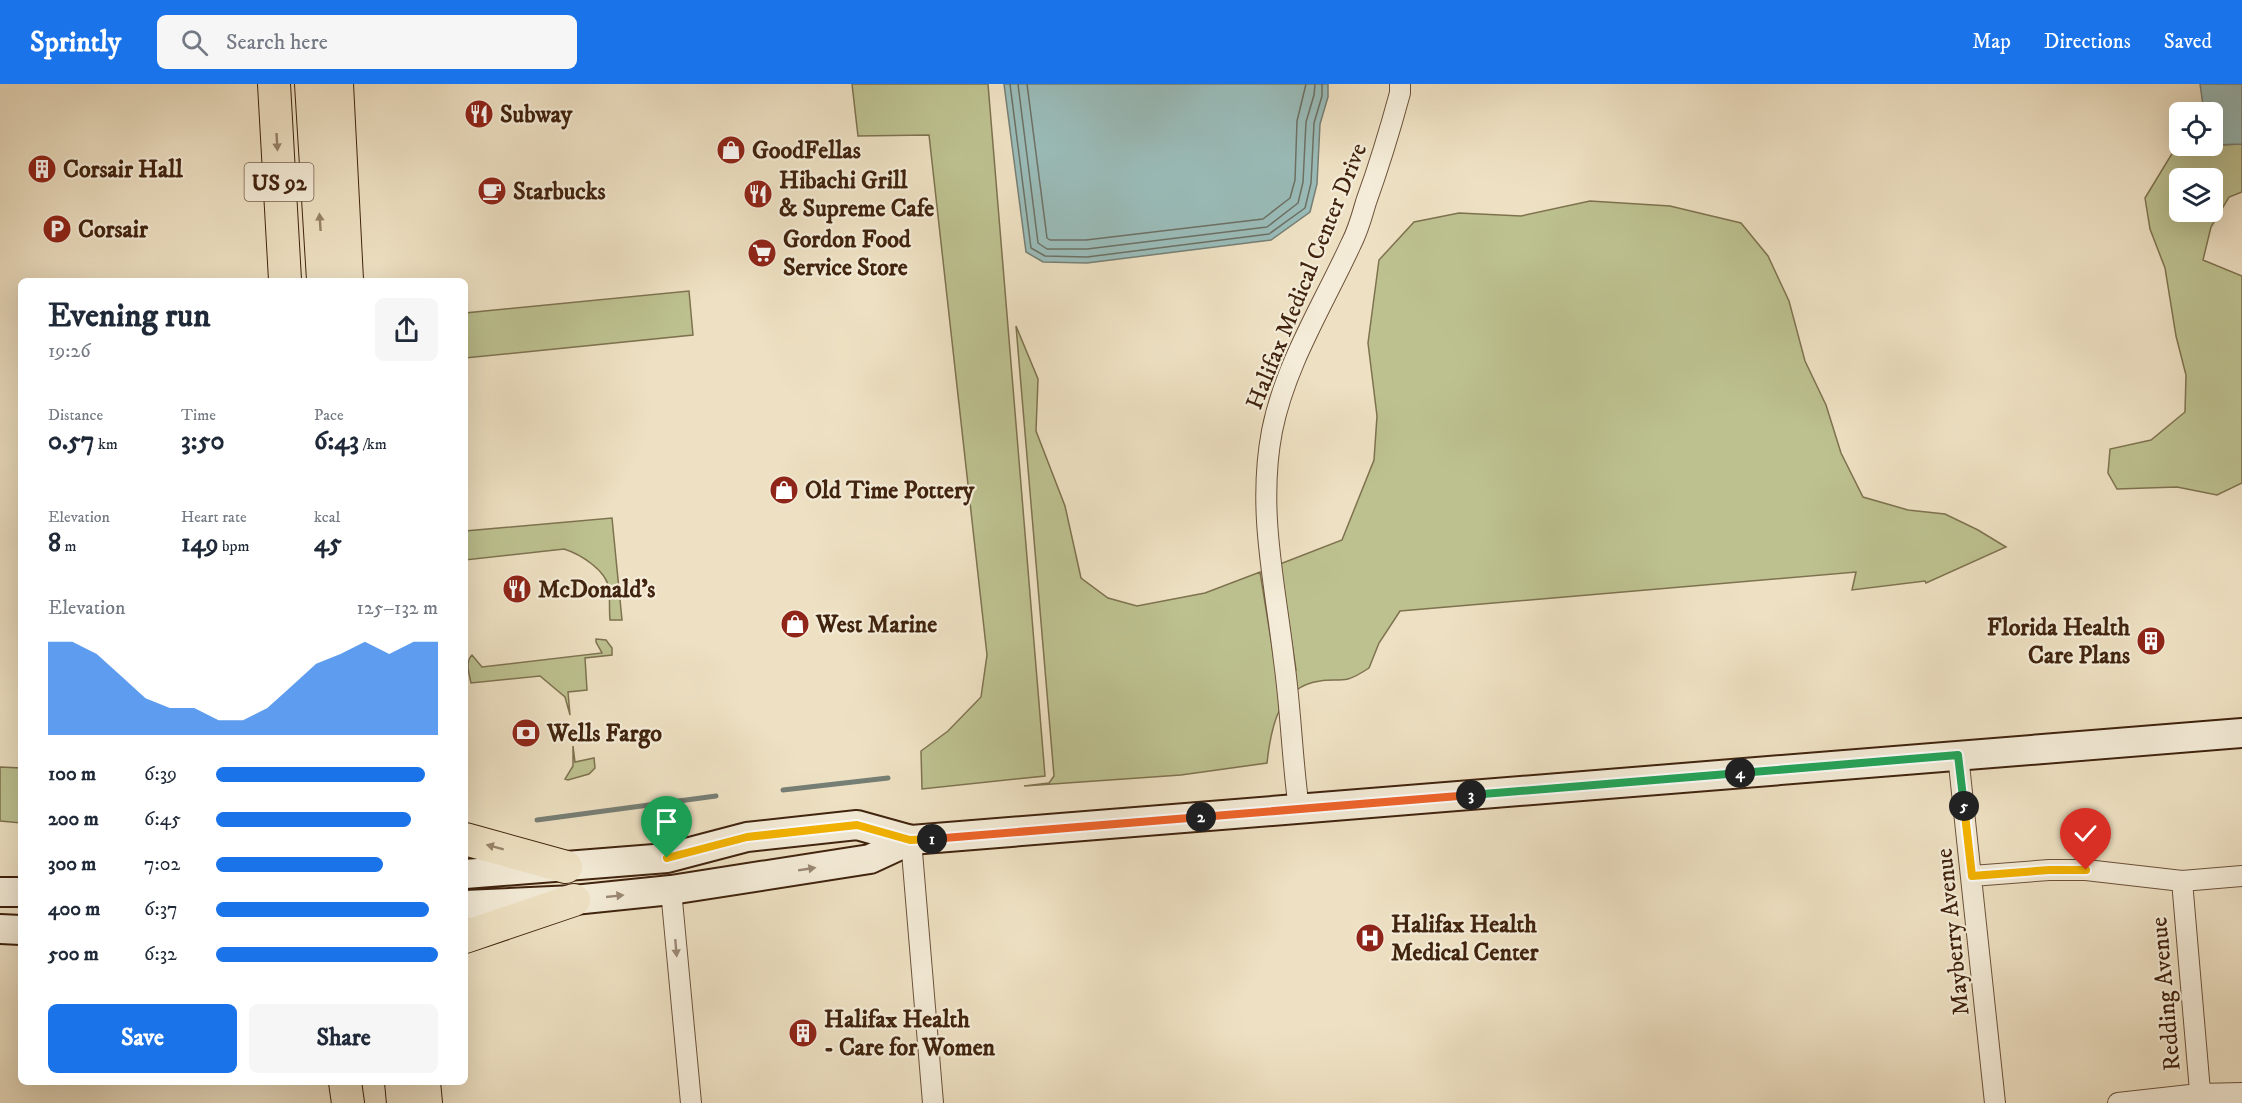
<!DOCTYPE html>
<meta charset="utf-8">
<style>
:root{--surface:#fff;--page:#f6f6f7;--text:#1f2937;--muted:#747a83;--accent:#1a73e8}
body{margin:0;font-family:"IM FELL DW Pica",serif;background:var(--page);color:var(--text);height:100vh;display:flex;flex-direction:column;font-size:22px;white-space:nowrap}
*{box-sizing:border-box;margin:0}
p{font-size:20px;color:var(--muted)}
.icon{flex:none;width:33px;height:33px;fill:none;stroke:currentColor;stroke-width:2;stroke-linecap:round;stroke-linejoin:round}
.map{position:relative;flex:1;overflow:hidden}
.side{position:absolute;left:18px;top:194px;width:450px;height:807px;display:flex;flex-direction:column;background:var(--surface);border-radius:9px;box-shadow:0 6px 24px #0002}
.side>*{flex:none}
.tools{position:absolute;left:2169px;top:18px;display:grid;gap:12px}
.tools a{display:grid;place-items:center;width:54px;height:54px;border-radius:9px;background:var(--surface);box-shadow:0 6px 24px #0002;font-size:30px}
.pin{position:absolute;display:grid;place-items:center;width:51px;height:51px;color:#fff;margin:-62px -26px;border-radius:50% 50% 50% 0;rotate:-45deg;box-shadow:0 0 6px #0007}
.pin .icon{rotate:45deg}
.km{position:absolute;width:30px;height:30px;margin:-15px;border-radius:50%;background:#222;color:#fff;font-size:16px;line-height:30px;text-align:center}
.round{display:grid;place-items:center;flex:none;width:63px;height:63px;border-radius:9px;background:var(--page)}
.head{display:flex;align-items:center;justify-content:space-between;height:102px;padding:0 30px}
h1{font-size:33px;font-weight:800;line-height:45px}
.stats{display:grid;grid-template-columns:repeat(3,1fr);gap:9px;height:102px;padding:6px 30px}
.stats div{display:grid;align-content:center}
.stats b{font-size:26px;font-weight:800}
.stats small{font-size:16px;font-weight:400}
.stats p{font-size:16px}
.chart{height:168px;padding:12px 30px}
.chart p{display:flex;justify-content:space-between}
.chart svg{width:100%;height:108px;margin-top:6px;fill:var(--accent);opacity:.7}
.primary-button{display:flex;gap:12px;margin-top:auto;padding:12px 30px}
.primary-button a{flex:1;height:69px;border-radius:9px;background:var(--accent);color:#fff;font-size:24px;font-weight:800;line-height:69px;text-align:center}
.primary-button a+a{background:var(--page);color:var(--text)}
ul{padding:0 30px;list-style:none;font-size:20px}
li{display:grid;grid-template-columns:96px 72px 1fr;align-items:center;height:45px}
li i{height:15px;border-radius:8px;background:var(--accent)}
header{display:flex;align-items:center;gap:36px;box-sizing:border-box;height:84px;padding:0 30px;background:var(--accent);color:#fff}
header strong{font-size:28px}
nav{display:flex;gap:33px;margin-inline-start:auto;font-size:21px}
.search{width:420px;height:54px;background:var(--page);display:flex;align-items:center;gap:15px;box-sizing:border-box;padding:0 21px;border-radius:9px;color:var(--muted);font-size:22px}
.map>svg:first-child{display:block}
.green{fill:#bdc190;stroke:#7e724f;stroke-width:1.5;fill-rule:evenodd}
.water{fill:#9abcb9;stroke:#767f75;stroke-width:1.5}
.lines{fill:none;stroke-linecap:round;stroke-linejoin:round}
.shore{stroke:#6d7064;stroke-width:1.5}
.stream{stroke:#767f75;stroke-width:5}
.minor-casing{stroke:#6c523b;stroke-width:22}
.secondary-casing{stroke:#40230e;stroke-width:32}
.primary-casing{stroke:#40230e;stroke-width:34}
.minor{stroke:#f4ecd8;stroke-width:20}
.secondary{stroke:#f4ecd8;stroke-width:28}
.primary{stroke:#eee1c3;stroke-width:32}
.oneway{fill:#978268}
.oneway2{fill:#9a8873}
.split-1-casing{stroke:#fff;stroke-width:12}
.split-2-casing{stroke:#fff;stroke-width:12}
.split-3-casing{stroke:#fff;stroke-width:12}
.split-4-casing{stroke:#fff;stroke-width:12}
.split-5-casing{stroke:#fff;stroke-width:12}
.split-6-casing{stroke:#fff;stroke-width:12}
.split-1{stroke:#f5b400;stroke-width:8}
.split-2{stroke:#f0652b;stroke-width:8}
.split-3{stroke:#f0652b;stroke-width:8}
.split-4{stroke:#22a559;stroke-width:8}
.split-5{stroke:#22a559;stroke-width:8}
.split-6{stroke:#f5b400;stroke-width:8}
.labels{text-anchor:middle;stroke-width:4.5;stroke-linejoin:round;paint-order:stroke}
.shield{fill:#f4ecd8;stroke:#765f4b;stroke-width:1.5}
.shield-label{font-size:22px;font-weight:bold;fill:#40230e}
.poi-label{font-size:24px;font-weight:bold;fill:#40230e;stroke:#f4ecd8;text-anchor:start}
.street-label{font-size:24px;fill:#40230e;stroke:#f4ecd8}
</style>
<header>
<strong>Sprintly</strong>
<div class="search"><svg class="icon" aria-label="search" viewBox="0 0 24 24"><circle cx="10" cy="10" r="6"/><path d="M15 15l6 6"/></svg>Search here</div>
<nav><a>Map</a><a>Directions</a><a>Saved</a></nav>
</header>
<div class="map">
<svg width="2242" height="1019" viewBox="0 0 2242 1019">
<rect width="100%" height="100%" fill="#eee1c3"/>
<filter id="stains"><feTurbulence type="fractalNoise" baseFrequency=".00333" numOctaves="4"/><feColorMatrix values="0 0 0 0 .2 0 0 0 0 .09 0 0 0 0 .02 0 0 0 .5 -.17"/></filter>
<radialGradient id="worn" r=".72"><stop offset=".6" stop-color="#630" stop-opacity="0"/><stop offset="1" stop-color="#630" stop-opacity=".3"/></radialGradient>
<!-- green -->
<path class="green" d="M852,0H988L1045,692L922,705L921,667L948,647L981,613L987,571L929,51L858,52Z
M2242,60V108L2229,113L2211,143L2203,176L2242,192V399L2217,411L2177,403L2117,405L2108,389L2110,365L2151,356L2185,328L2186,291L2176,252L2165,184L2150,145L2145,114L2176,63ZM2180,94H2212V128H2180Z
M1590,117L1670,122L1741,139L1768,172L1789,217L1805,277L1826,321L1841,369L1863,413L1908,426L1945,430L1978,446L2006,463L1926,499L1925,497L1852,506L1856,488L1400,527L1379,559L1369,584C1363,588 1355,593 1348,595C1339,597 1330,595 1320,597C1278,603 1271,643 1267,679L1181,691L1024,702L1049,699L1054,692L1016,242L1038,295L1036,347L1065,422L1081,494L1108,514L1137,522L1205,509L1260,488L1276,587L1296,586L1280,480L1342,456L1374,376L1377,332L1368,259L1379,176L1414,138L1459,129L1521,132Z
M689,207L693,251L465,274V229Z
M612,434L622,536H610C609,526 610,516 609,506C608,487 580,470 564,465L465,476V447Z
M596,555L606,556L612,564V571L585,574L587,606L568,608L570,631L565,613L540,592L471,599C469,589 465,578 472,571L482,583L602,569L596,558Z
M573,662L575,678L594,674L595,684L589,690L568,696L565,695L573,682Z
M0,683L21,684V739L0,737Z"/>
<!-- water -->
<path class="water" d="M1004,0H1328V13L1320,40L1317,100L1310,128L1271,156L1087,179L1043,178L1026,168Z
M2200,0H2242V60L2213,61L2212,28H2204Z"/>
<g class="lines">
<!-- shore -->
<path class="shore" d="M1010,0L1031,164L1045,172L1087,173L1269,150L1305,124L1311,99L1314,39L1322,12V0
M1018,0L1038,159L1047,165H1087L1267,143L1298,119L1303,98L1306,38L1314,11L1315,0
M1027,0L1047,154L1050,156H1086L1263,135L1290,114L1295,96L1297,37L1306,0"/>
<!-- stream -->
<path class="stream" d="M783,706L888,694
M537,736L716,712"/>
<!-- minor casing -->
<g class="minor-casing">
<path id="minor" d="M1958,671L1995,1019
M1299,725C1292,676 1291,626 1284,577C1275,499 1257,426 1272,347C1285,281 1323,221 1351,160C1358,147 1362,132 1366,118C1379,82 1390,46 1400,9V0
M911,756L933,1019
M1972,792L2049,786H2086L2182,797L2242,792
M2182,797L2201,1019
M671,806L691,1019
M2118,1019L2199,1010L2242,1009"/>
</g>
<!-- secondary casing -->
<g class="secondary-casing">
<path id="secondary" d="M465,790L667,774L747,753L857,741L911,756
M0,808H21
M465,821L574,816L671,806L870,775L911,756L2242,649
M0,845L21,846"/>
</g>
<!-- primary casing -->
<g class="primary-casing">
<path id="primary" d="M274,0L285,196
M311,0L323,196
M337,0L347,196
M465,755L566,783
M465,853L574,816
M345,998L348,1019
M401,998L403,1019
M424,998L426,1019"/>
</g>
<!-- minor -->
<use href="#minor" class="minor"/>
<!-- secondary -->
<use href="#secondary" class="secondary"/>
<!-- primary -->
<use href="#primary" class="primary"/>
</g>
<!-- one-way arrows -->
<defs><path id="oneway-solid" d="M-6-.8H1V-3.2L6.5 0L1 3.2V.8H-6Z" transform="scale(1.5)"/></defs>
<g class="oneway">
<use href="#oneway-solid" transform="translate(277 58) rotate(87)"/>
<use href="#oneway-solid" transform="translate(320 138) rotate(-94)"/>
<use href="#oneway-solid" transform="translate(495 763) rotate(-165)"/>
</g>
<g class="oneway2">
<use href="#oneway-solid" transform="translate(807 785) rotate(-9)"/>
<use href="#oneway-solid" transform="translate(615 812) rotate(-6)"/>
<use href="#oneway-solid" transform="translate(676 864) rotate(85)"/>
</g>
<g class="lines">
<!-- split-1 casing -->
<g class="split-1-casing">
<path id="split-1" d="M667,774L747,753L857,741L910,756L932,755"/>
</g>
<!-- split-2 casing -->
<g class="split-2-casing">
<path id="split-2" d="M932,755L1201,733"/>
</g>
<!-- split-3 casing -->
<g class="split-3-casing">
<path id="split-3" d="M1201,733L1471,711"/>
</g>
<!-- split-4 casing -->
<g class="split-4-casing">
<path id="split-4" d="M1471,711L1740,689"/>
</g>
<!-- split-5 casing -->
<g class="split-5-casing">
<path id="split-5" d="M1740,689L1958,671L1964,722"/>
</g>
<!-- split-6 casing -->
<g class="split-6-casing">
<path id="split-6" d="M1964,722L1972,792L2049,786H2086"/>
</g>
<!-- split-1 -->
<use href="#split-1" class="split-1"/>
<!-- split-2 -->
<use href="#split-2" class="split-2"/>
<!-- split-3 -->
<use href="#split-3" class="split-3"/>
<!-- split-4 -->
<use href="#split-4" class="split-4"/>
<!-- split-5 -->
<use href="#split-5" class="split-5"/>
<!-- split-6 -->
<use href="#split-6" class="split-6"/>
</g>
<!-- icons -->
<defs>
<g id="restaurant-disc" transform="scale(1.5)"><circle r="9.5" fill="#8f2418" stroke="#f4ecd8"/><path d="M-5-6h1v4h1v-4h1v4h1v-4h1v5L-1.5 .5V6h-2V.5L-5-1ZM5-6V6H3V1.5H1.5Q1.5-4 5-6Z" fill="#fff"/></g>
<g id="shop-disc" transform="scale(1.5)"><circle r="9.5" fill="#8f2418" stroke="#f4ecd8"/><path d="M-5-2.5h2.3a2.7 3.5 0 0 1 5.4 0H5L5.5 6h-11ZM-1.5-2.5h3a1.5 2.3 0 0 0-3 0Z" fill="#fff"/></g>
<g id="building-disc" transform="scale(1.5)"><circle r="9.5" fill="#8f2418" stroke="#f4ecd8"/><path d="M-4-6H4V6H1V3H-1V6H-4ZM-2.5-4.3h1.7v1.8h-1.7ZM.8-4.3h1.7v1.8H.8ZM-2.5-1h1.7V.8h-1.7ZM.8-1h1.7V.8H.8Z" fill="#fff"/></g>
<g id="cafe-disc" transform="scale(1.5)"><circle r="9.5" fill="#8f2418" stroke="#f4ecd8"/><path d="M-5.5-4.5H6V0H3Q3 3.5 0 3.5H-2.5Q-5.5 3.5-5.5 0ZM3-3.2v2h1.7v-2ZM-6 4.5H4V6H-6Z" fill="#fff"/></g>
<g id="parking-disc" transform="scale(1.5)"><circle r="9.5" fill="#8f2418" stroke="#f4ecd8"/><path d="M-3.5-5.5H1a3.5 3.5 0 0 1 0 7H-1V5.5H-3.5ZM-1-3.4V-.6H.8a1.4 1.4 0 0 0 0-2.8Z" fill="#fff"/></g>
<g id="supermarket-disc" transform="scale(1.5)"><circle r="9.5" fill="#8f2418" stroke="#f4ecd8"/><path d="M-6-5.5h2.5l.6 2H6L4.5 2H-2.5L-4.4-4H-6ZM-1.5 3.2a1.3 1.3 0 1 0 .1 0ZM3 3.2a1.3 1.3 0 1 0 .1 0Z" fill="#fff"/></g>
<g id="bank-disc" transform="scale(1.5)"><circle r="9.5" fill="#8f2418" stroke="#f4ecd8"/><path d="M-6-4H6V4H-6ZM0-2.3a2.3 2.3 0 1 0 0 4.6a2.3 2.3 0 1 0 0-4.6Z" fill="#fff"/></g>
<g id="hospital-disc" transform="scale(1.5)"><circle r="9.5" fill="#8f2418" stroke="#f4ecd8"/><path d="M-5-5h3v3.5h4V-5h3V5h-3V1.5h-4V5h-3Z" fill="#fff"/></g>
</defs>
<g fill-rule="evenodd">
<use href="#restaurant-disc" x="479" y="30"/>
<use href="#shop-disc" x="731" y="66"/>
<use href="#building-disc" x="42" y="85"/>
<use href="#cafe-disc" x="492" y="107"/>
<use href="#restaurant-disc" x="758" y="110"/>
<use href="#parking-disc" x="57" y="145"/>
<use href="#supermarket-disc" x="762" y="169"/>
<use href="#shop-disc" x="784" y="406"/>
<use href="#restaurant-disc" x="517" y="505"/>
<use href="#shop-disc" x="795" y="540"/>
<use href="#building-disc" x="2151" y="557"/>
<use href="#bank-disc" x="526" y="649"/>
<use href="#hospital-disc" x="1370" y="854"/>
<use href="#building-disc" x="803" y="949"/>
</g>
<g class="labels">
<!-- shield labels -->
<rect class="shield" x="244.5" y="79" width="69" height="38" rx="4.5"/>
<g class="shield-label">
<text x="279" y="106">US 92</text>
</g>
<!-- poi labels -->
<g class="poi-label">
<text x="500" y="38">Subway</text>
<text x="752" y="74">GoodFellas</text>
<text x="63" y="93">Corsair Hall</text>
<text x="779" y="104">Hibachi Grill<tspan x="779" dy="28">&amp; Supreme Cafe</tspan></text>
<text x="513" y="115">Starbucks</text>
<text x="78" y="153">Corsair</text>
<text x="783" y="163">Gordon Food<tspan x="783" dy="28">Service Store</tspan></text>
<text x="805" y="414">Old Time Pottery</text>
<text x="538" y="513">McDonald's</text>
<text x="816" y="548">West Marine</text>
<text x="2130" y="551" text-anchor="end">Florida Health<tspan x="2130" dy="28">Care Plans</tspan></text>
<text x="547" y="657">Wells Fargo</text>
<text x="1391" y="848">Halifax Health<tspan x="1391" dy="28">Medical Center</tspan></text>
<text x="824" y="943">Halifax Health<tspan x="824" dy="28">- Care for Women</tspan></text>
</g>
<!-- street labels -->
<g class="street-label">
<text transform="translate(1306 192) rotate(-68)" y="8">Halifax Medical Center Drive</text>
<text transform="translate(1952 848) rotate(-96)" y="8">Mayberry Avenue</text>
<text transform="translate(2165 910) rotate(-95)" y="8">Redding Avenue</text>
</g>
</g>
<rect width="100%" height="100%" filter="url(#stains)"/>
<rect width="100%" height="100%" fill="url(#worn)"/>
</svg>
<div class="tools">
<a><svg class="icon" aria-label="locate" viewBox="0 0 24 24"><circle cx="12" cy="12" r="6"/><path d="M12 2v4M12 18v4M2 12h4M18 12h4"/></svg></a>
<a><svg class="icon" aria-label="layers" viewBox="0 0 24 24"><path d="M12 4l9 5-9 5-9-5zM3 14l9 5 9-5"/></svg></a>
</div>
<div class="pin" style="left:667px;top:774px;background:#1e9e55"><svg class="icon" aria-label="arrive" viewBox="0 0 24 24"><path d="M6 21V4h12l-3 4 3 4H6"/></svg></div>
<div class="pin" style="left:2086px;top:786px;background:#d93025"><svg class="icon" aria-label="check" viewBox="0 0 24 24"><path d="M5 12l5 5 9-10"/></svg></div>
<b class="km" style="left:932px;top:755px">1</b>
<b class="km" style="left:1201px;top:733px">2</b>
<b class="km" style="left:1471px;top:711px">3</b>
<b class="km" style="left:1740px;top:689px">4</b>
<b class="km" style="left:1964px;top:722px">5</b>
<section class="side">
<div class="head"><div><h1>Evening run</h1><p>19:26</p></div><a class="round"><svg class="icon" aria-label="share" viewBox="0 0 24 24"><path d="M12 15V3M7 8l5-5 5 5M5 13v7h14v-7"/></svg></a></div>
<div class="stats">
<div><p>Distance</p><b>0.57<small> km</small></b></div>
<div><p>Time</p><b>3:50</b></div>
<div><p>Pace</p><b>6:43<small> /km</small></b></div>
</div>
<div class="stats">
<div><p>Elevation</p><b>8<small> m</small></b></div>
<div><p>Heart rate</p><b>149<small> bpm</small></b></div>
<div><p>kcal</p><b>45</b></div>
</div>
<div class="chart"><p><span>Elevation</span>125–132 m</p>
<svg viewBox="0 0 160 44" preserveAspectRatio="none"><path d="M0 44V6L10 6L20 11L30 20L40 29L50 33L60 33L70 38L80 38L90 33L100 24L110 15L120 11L130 6L140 11L150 6L160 6V44z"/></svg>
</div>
<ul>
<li><b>100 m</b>6:39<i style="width:94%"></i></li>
<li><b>200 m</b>6:45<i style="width:88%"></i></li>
<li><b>300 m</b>7:02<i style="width:75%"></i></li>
<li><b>400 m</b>6:37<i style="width:96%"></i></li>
<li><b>500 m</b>6:32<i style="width:100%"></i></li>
</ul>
<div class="primary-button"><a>Save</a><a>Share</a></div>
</section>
</div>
